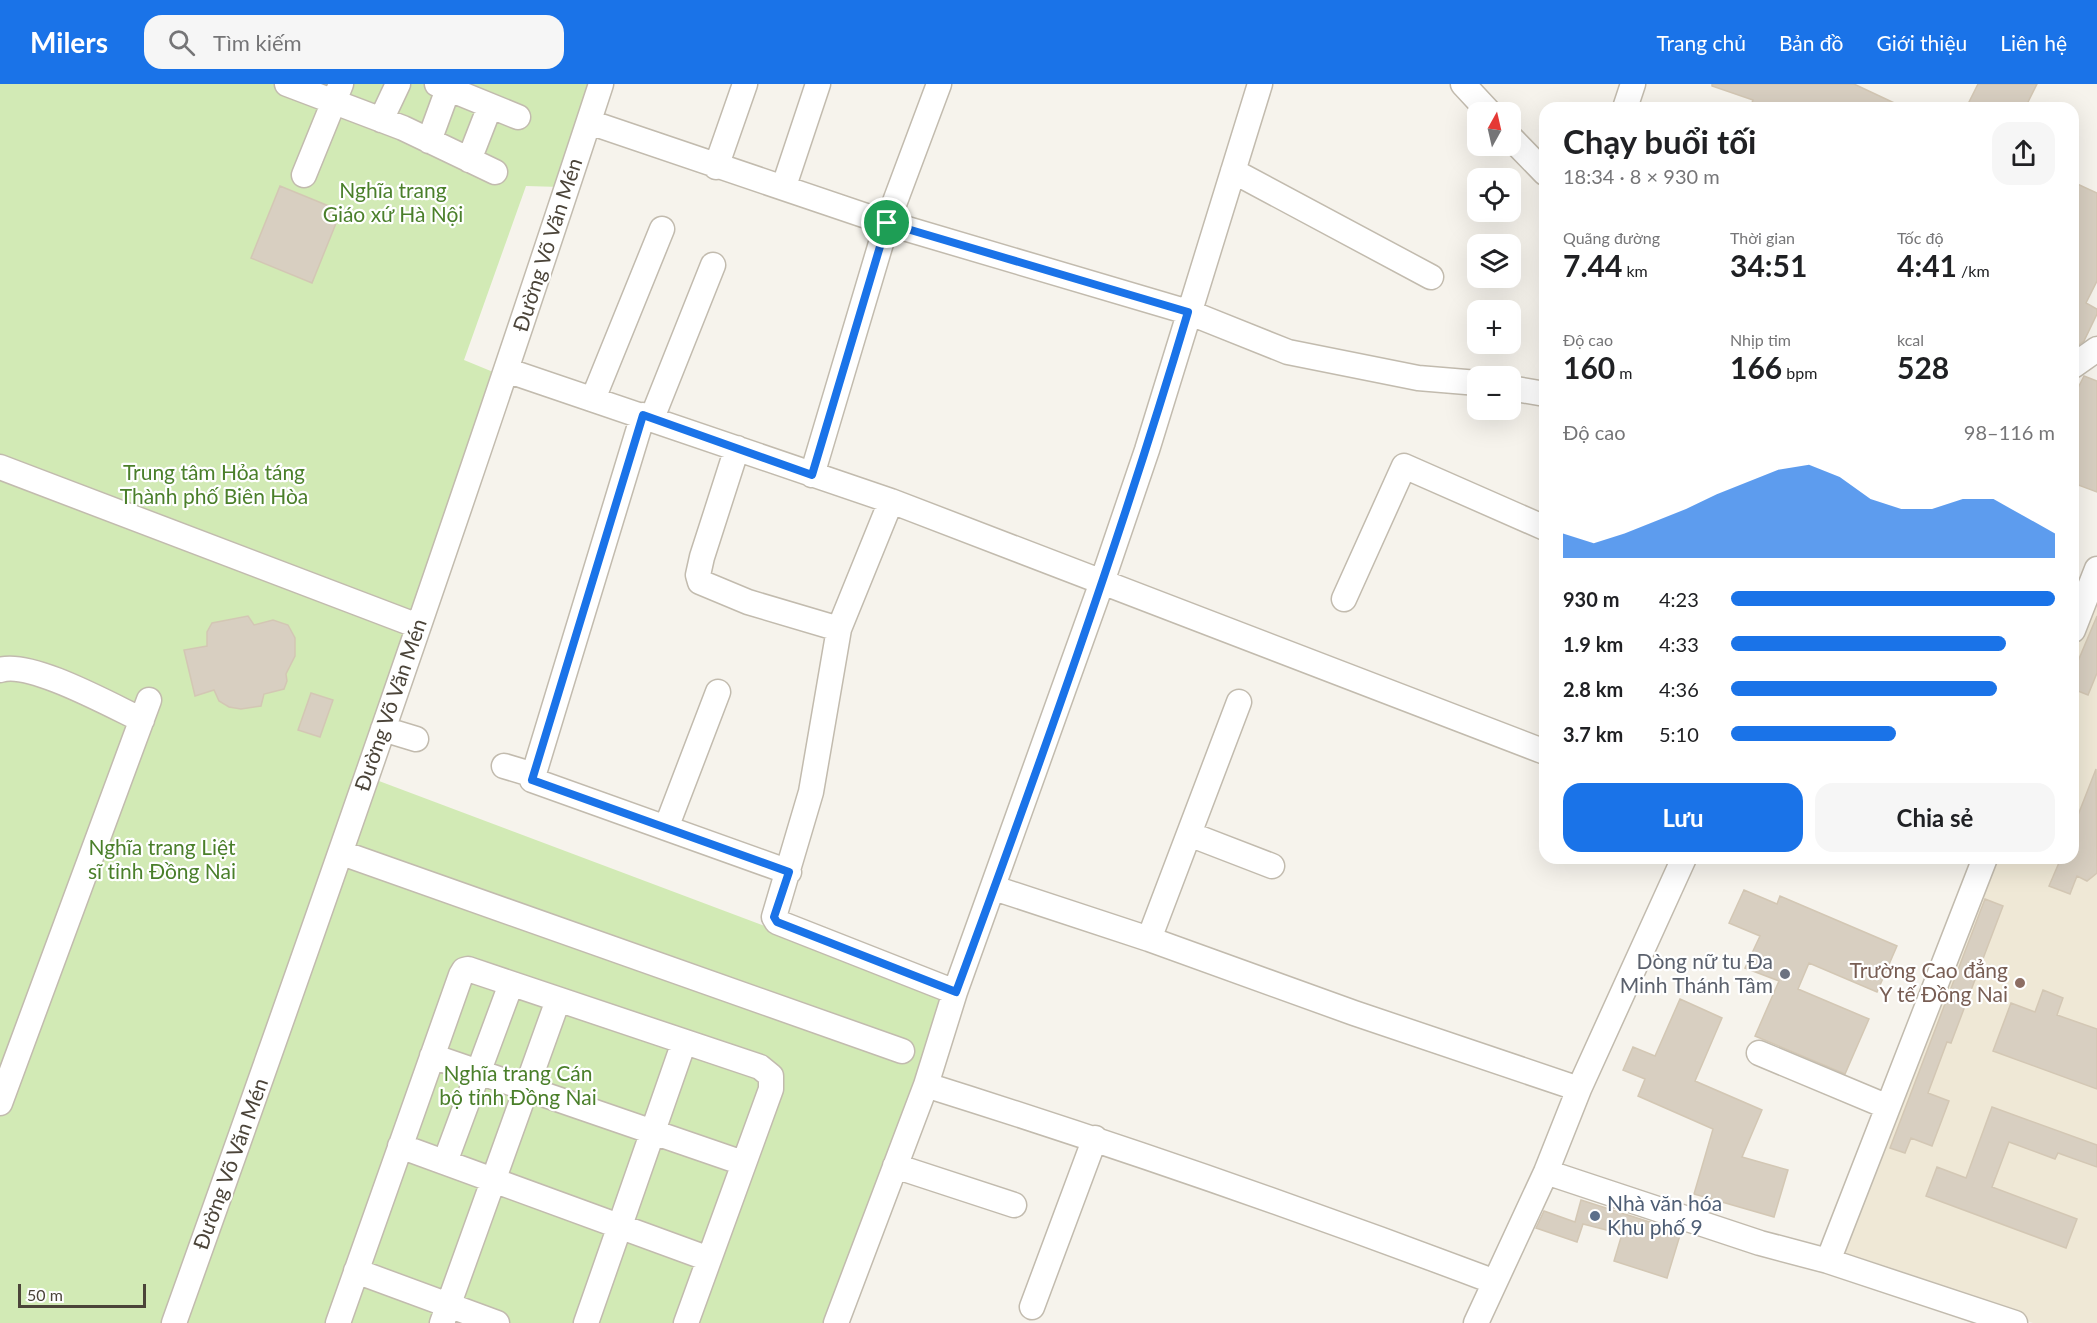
<!DOCTYPE html>
<html lang="vi">
<meta charset="utf-8">
<style>
:root{--surface:#fff;--page:#f6f6f6;--text:#202124;--muted:#757577;--accent:#1a73e8}
body{margin:0;font-family:Lato,sans-serif;background:var(--page);color:var(--text);height:100vh;display:flex;flex-direction:column;font-size:22px;white-space:nowrap}
*{box-sizing:border-box;margin:0}
p{font-size:20px;color:var(--muted)}
.icon{flex:none;width:33px;height:33px;fill:none;stroke:currentColor;stroke-width:2;stroke-linecap:round;stroke-linejoin:round}
.map{position:relative;flex:1;overflow:hidden}
.drawer{position:absolute;left:1539px;top:18px;width:540px;height:762px;display:flex;flex-direction:column;background:var(--surface);border-radius:18px;box-shadow:0 6px 24px #0002}
.drawer>*{flex:none}
.needle{width:39px;rotate:8deg}
.tools{position:absolute;left:1467px;top:18px;display:grid;gap:12px}
.tools a{display:grid;place-items:center;width:54px;height:54px;border-radius:12px;background:var(--surface);box-shadow:0 6px 24px #0002;font-size:30px}
.scale{position:absolute;left:18px;bottom:15px;width:128px;box-sizing:border-box;padding-left:6px;border:3px solid #4b4439;border-top:0;font-size:16px;line-height:21px;white-space:nowrap;color:#4b4439;-webkit-text-stroke:4px #fff;paint-order:stroke}
.pin{position:absolute;display:grid;place-items:center;width:51px;height:51px;color:#fff;margin:-26px;border:3px solid #fff;border-radius:50%;box-shadow:0 2px 6px #0007}
.round{display:grid;place-items:center;flex:none;width:63px;height:63px;border-radius:18px;background:var(--page)}
.summary{display:flex;align-items:center;justify-content:space-between;height:102px;padding:0 24px}
h1{font-size:33px;font-weight:700;line-height:45px}
.metrics{display:grid;grid-template-columns:repeat(3,1fr);gap:9px;height:102px;padding:6px 24px}
.metrics div{display:grid;align-content:center}
.metrics b{font-size:30px;font-weight:700}
.metrics small{font-size:16px;font-weight:400}
.metrics p{font-size:16px}
.chart{height:168px;padding:12px 24px}
.chart p{display:flex;justify-content:space-between}
.chart svg{width:100%;height:108px;margin-top:6px;fill:var(--accent);opacity:.7}
.cta{display:flex;gap:12px;margin-top:auto;padding:12px 24px}
.cta a{flex:1;height:69px;border-radius:18px;background:var(--accent);color:#fff;font-size:24px;font-weight:700;line-height:69px;text-align:center}
.cta a+a{background:var(--page);color:var(--text)}
ul{padding:0 24px;list-style:none;font-size:20px}
li{display:grid;grid-template-columns:96px 72px 1fr;align-items:center;height:45px}
li i{height:15px;border-radius:8px;background:var(--accent)}
header{display:flex;align-items:center;gap:36px;box-sizing:border-box;height:84px;padding:0 30px;background:var(--accent);color:#fff}
header strong{font-size:28px}
nav{display:flex;gap:33px;margin-inline-start:auto;font-size:21px}
.search{width:420px;height:54px;background:var(--page);display:flex;align-items:center;gap:15px;box-sizing:border-box;padding:0 21px;border-radius:18px;color:var(--muted);font-size:22px}
.map>svg:first-child{display:block}
.education{fill:#efe8d6}
.green{fill:#d2eab5}
.building{fill:#d8cfc1;stroke:#d3c7b4;stroke-width:1.5}
.lines{fill:none;stroke-linecap:round;stroke-linejoin:round}
.minor-casing{stroke:#c2bbae;stroke-width:27}
.minor{stroke:#fff;stroke-width:24}
.route-casing{stroke:#fff;stroke-width:12}
.route{stroke:#1a73e8;stroke-width:8}
.worship-dot{fill:#6b7280;stroke:#fff;stroke-width:2}
.education-dot{fill:#8d6e63;stroke:#fff;stroke-width:2}
.service-dot{fill:#5c6f8a;stroke:#fff;stroke-width:2}
.labels{text-anchor:middle;stroke-width:4.5;stroke-linejoin:round;paint-order:stroke}
.park-label{font-size:21px;fill:#4a7f2a;stroke:#fff}
.street-label{font-size:21px;fill:#4b4439;stroke:#fff}
.worship-label{font-size:21px;fill:#5b616d;stroke:#fff;text-anchor:end}
.education-label{font-size:21px;fill:#785e54;stroke:#fff;text-anchor:end}
.service-label{font-size:21px;fill:#4e5e75;stroke:#fff;text-anchor:start}
</style>
<header>
<strong>Milers</strong>
<div class="search"><svg class="icon" aria-label="search" viewBox="0 0 24 24"><circle cx="10" cy="10" r="6"/><path d="M15 15l6 6"/></svg>Tìm kiếm</div>
<nav><a>Trang chủ</a><a>Bản đồ</a><a>Giới thiệu</a><a>Liên hệ</a></nav>
</header>
<div class="map">
<svg width="2097" height="1239" viewBox="0 0 2097 1239">
<rect width="100%" height="100%" fill="#f6f3ec"/>
<!-- education -->
<path class="education" d="M2097,502V1239H2033L1836,1173L1991,774H2073V563Z"/>
<!-- green -->
<path class="green" d="M0,0H594L560,103L526,102L464,276L498,290L167,1239H0Z
M371,694L948,911L829,1239H180Z"/>
<!-- building -->
<path class="building" d="M1712,0H1854L1905,24H1817L1807,19L1804,24H1750L1753,16L1712,2Z
M1978,0H2037L2025,24H1966Z
M2073,98L2097,109V197L2086,219L2097,225V230L2084,257L2073,265Z
M280,102L341,127L312,199L251,174Z
M2084,292L2097,297V408L2073,399V314Z
M248,532L254,541L273,536L288,541L295,554V572L286,590L287,597L284,605L264,610L261,622L241,625L229,623L219,617L214,606L195,612L184,566L207,562V548L212,539Z
M2097,532V589L2088,611L2073,605V589Z
M311,609L333,616L320,653L298,646Z
M2096,685L2097,789L2087,797L2077,792L2070,810L2049,802L2061,774H2073V744Z
M1744,806L1777,820L1780,812L1897,862L1877,908L1809,879L1798,905L1869,935L1845,990L1755,952L1779,897L1745,884L1760,852L1729,839Z
M1985,815L2003,822L1951,959L1947,958L1928,1009L1949,1017L1932,1062L1911,1054L1905,1069L1890,1064Z
M2043,906L2063,914L2057,931L2097,945V1005L1993,967L2011,919L2035,928Z
M1680,915L1722,934L1695,997L1762,1026L1742,1073L1788,1086L1774,1133L1694,1110L1713,1045L1638,1012L1645,995L1623,986L1633,963L1655,972Z
M1992,1023L2097,1061V1083L2058,1069L2055,1075L2009,1058L1992,1103L2077,1135L2066,1164L1926,1112L1937,1083L1966,1094Z
M1581,1116L1681,1148L1667,1194L1614,1177L1622,1150L1583,1140L1577,1158L1536,1144L1544,1127L1575,1138Z"/>
<g class="lines">
<!-- minor casing -->
<g class="minor-casing">
<path id="minor" d="M287,0L403,44L495,88
M437,0L518,33
M1463,0L1489,28
M1625,24L1633,0
M381,36L398,0
M589,38L887,139L1188,228L1288,268L1418,294L1478,299
M1510,53L1545,89
M429,57L448,5
M469,76L490,22
M716,83L745,0
M1233,87L1431,193
M304,91L341,0
M784,102L818,0
M2073,282L2097,265
M506,286L891,417L1545,668
M1510,304L1545,310
M593,315L662,145
M643,331L532,696L789,788
M652,334L713,181
M737,364L702,473L698,491L700,498L748,518L839,545
M0,383L418,542
M812,391L887,139L939,0
M891,417L839,545L811,708L774,833L777,838L955,908
M1344,515L1404,382L1545,444
M2073,546L2097,485
M0,586C30,576 112,622 142,636
M383,645L416,655
M504,682L534,691
M666,744L718,608
M1189,750L1272,782
M342,769L902,967
M994,804L1149,855L1354,929L1579,1005
M1149,855L1239,618
M1759,969L1888,1023
M432,972L743,1079
M926,1001C1117,1061 1307,1127 1495,1198
M0,1019L149,616
M400,1062L709,1175
M445,1078L511,900
M895,1082L1014,1121
M1546,1088L1760,1159L1828,1177L2015,1239
M1828,1177L1985,774
M356,1187L497,1239
M1032,1223L1095,1054
M174,1239C321,828 465,415 601,0
M338,1239L461,891L464,886L468,885L760,983L771,992V1005L686,1239
M442,1239L558,916
M586,1239L684,958
M836,1239L926,1001L955,908L1102,498L1147,366L1260,0
M1476,1239L1546,1088L1579,1005L1684,774"/>
</g>
<!-- minor -->
<use href="#minor" class="minor"/>
</g>
<g class="lines">
<!-- route casing -->
<g class="route-casing">
<path id="route" d="M887,139L1188,228C1120,457 1039,683 956,908L777,838L774,833L789,788L532,696L643,331L812,391Z"/>
</g>
<!-- route -->
<use href="#route" class="route"/>
</g>
<!-- markers -->
<circle class="worship-dot" cx="1785" cy="890" r="6"/>
<circle class="education-dot" cx="2020" cy="899" r="6"/>
<circle class="service-dot" cx="1595" cy="1132" r="6"/>
<g class="labels">
<!-- park labels -->
<g class="park-label">
<text x="393" y="114">Nghĩa trang<tspan x="393" dy="24">Giáo xứ Hà Nội</tspan></text>
<text x="214" y="396">Trung tâm Hỏa táng<tspan x="214" dy="24">Thành phố Biên Hòa</tspan></text>
<text x="162" y="771">Nghĩa trang Liệt<tspan x="162" dy="24">sĩ tỉnh Đồng Nai</tspan></text>
<text x="518" y="997">Nghĩa trang Cán<tspan x="518" dy="24">bộ tỉnh Đồng Nai</tspan></text>
</g>
<!-- street labels -->
<g class="street-label">
<text transform="translate(548 161) rotate(-72)" y="7">Đường Võ Văn Mén</text>
<text transform="translate(391 621) rotate(-71)" y="7">Đường Võ Văn Mén</text>
<text transform="translate(231 1080) rotate(-70)" y="7">Đường Võ Văn Mén</text>
</g>
<!-- worship labels -->
<g class="worship-label">
<text x="1773" y="885">Dòng nữ tu Đa<tspan x="1773" dy="24">Minh Thánh Tâm</tspan></text>
</g>
<!-- education labels -->
<g class="education-label">
<text x="2008" y="894">Trường Cao đẳng<tspan x="2008" dy="24">Y tế Đồng Nai</tspan></text>
</g>
<!-- service labels -->
<g class="service-label">
<text x="1607" y="1127">Nhà văn hóa<tspan x="1607" dy="24">Khu phố 9</tspan></text>
</g>
</g>
</svg>
<div class="tools">
<a><svg class="needle" viewBox="-14 -14 28 28"><path d="M0-13l5 13h-10z" fill="#e53935"/><path d="M0 13l5-13h-10z" fill="#757577"/></svg></a>
<a><svg class="icon" aria-label="locate" viewBox="0 0 24 24"><circle cx="12" cy="12" r="6"/><path d="M12 2v4M12 18v4M2 12h4M18 12h4"/></svg></a>
<a><svg class="icon" aria-label="layers" viewBox="0 0 24 24"><path d="M12 4l9 5-9 5-9-5zM3 14l9 5 9-5"/></svg></a>
<a>+</a>
<a>−</a>
</div>
<div class="scale">50 m</div>
<div class="pin" style="left:887px;top:139px;background:#1e9e55"><svg class="icon" aria-label="arrive" viewBox="0 0 24 24"><path d="M6 21V4h12l-3 4 3 4H6"/></svg></div>
<section class="drawer">
<div class="summary"><div><h1>Chạy buổi tối</h1><p>18:34 · 8 × 930 m</p></div><a class="round"><svg class="icon" aria-label="share" viewBox="0 0 24 24"><path d="M12 15V3M7 8l5-5 5 5M5 13v7h14v-7"/></svg></a></div>
<div class="metrics">
<div><p>Quãng đường</p><b>7.44<small> km</small></b></div>
<div><p>Thời gian</p><b>34:51</b></div>
<div><p>Tốc độ</p><b>4:41<small> /km</small></b></div>
</div>
<div class="metrics">
<div><p>Độ cao</p><b>160<small> m</small></b></div>
<div><p>Nhịp tim</p><b>166<small> bpm</small></b></div>
<div><p>kcal</p><b>528</b></div>
</div>
<div class="chart"><p><span>Độ cao</span>98–116 m</p>
<svg viewBox="0 0 160 44" preserveAspectRatio="none"><path d="M0 44V34L10 38L20 34L30 29L40 24L50 18L60 13L70 8L80 6L90 11L100 20L110 24L120 24L130 20L140 20L150 27L160 34V44z"/></svg>
</div>
<ul>
<li><b>930 m</b>4:23<i style="width:100%"></i></li>
<li><b>1.9 km</b>4:33<i style="width:85%"></i></li>
<li><b>2.8 km</b>4:36<i style="width:82%"></i></li>
<li><b>3.7 km</b>5:10<i style="width:51%"></i></li>
</ul>
<div class="cta"><a>Lưu</a><a>Chia sẻ</a></div>
</section>
</div>
